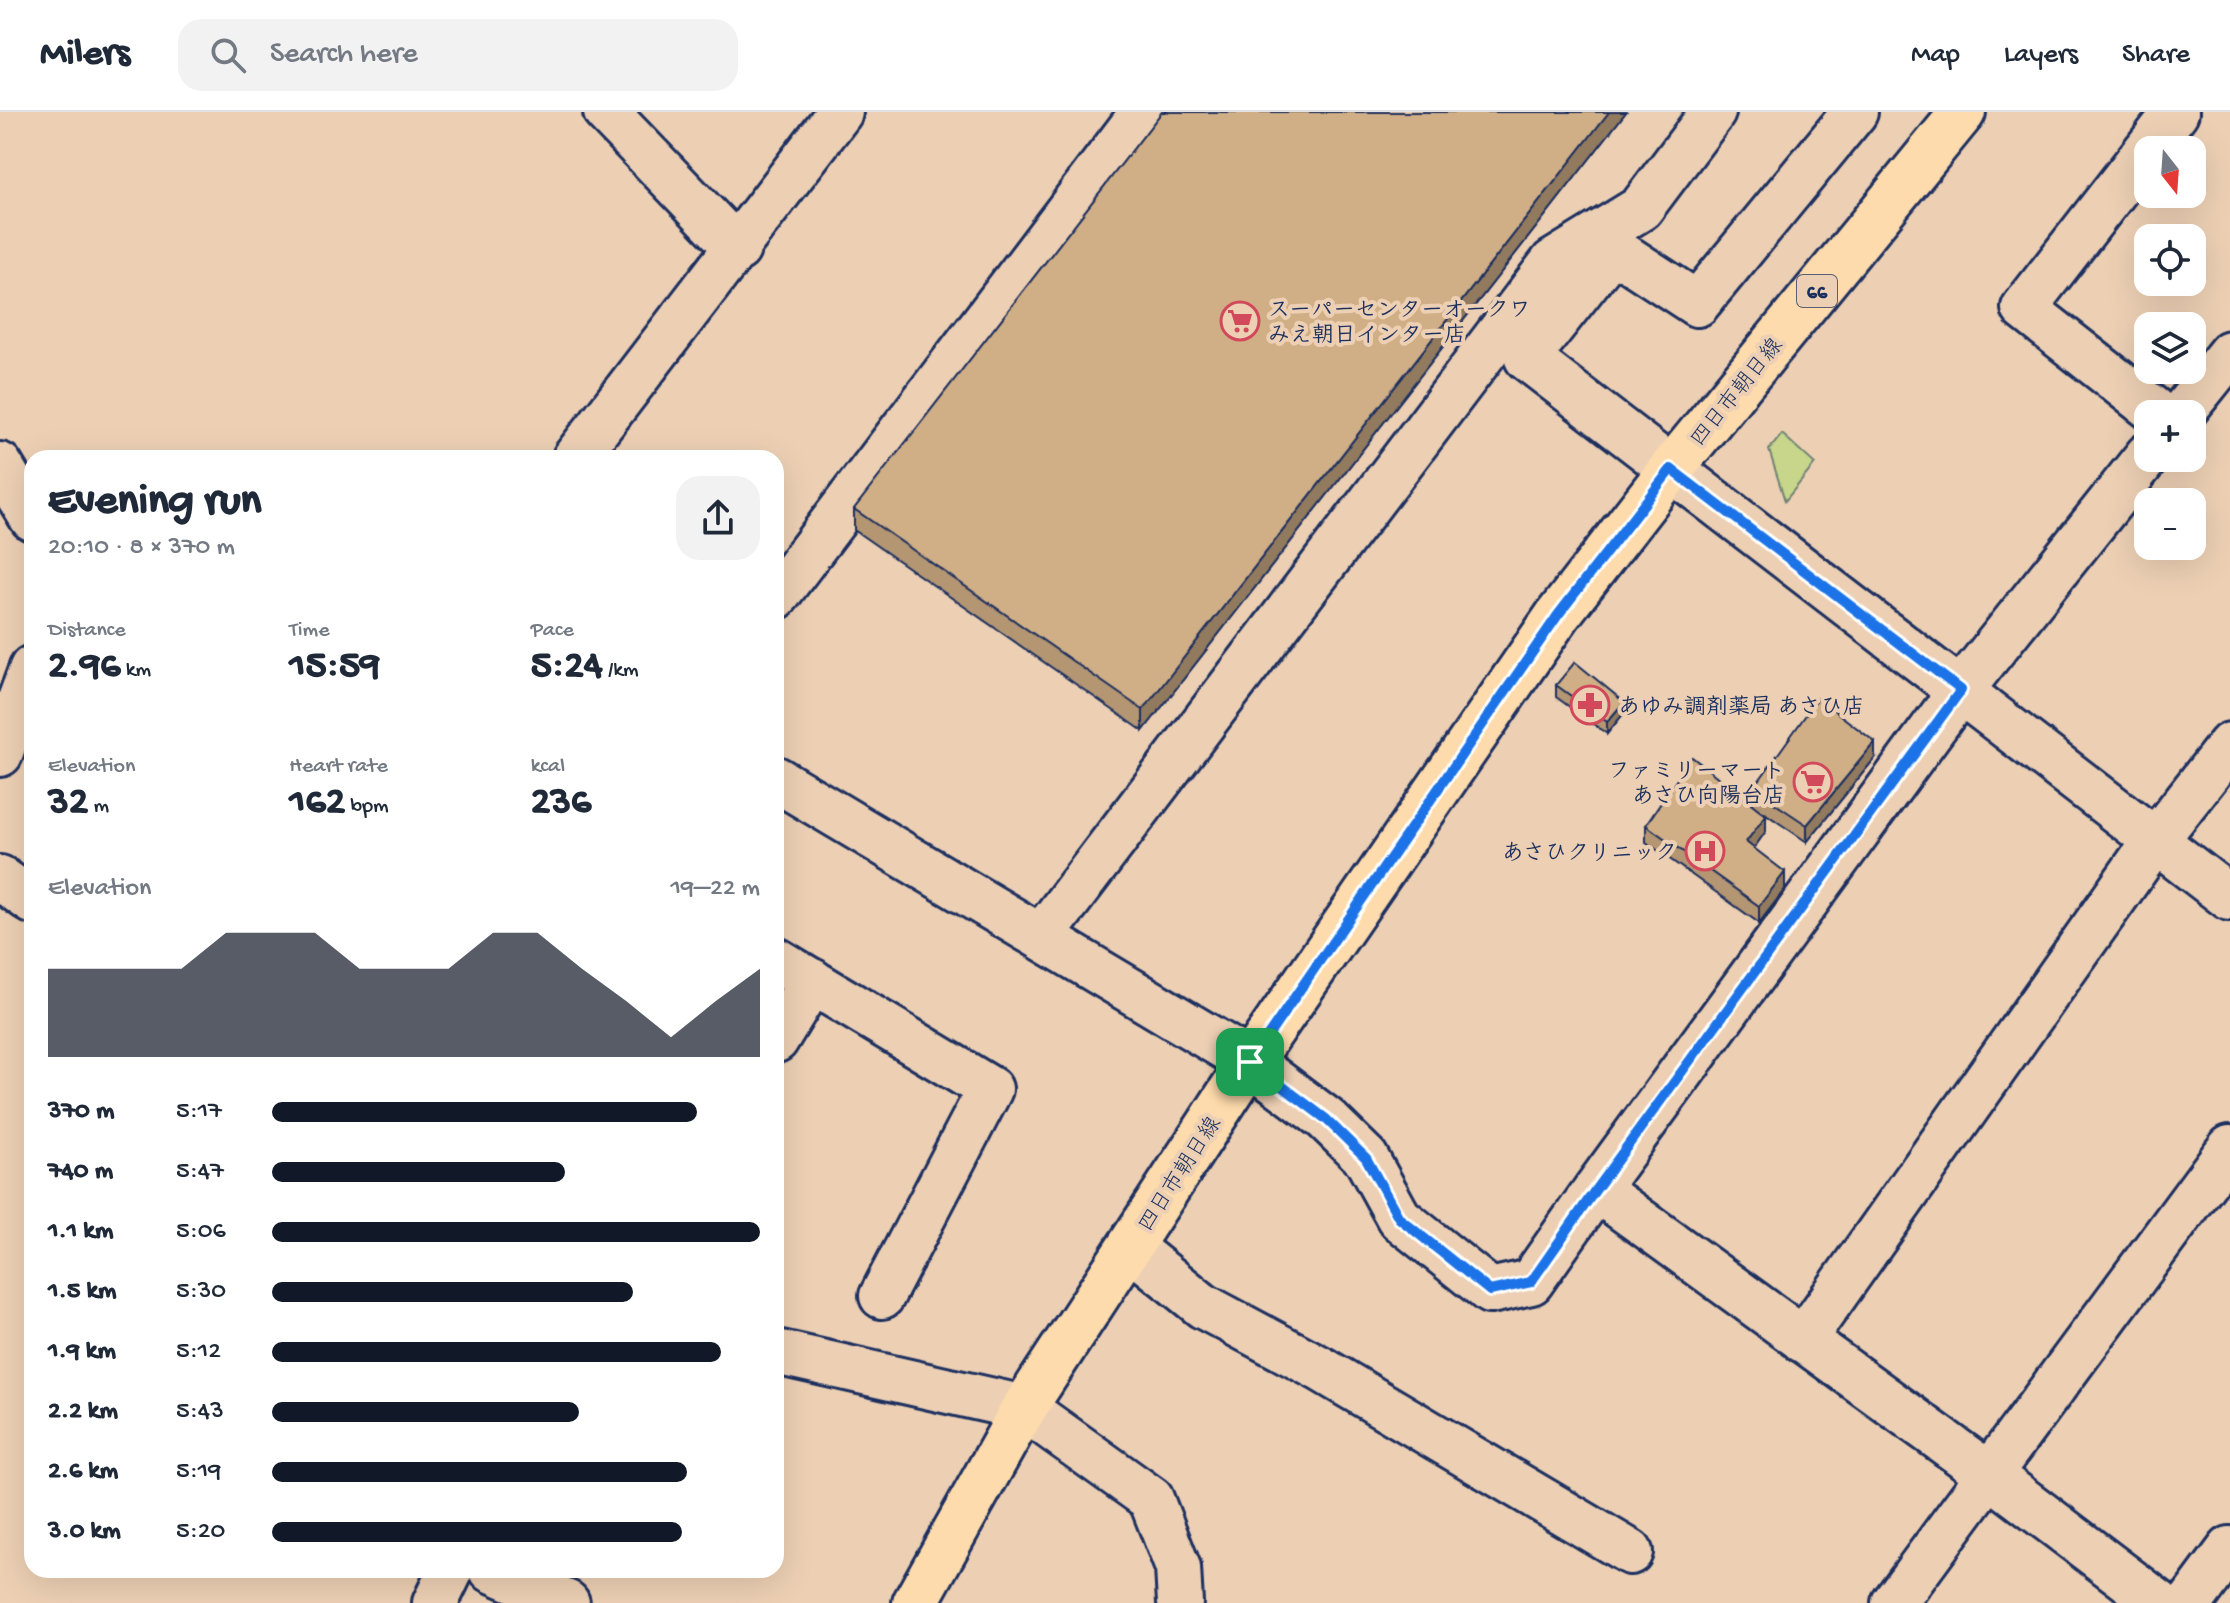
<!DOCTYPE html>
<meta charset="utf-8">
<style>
:root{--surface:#fff;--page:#f2f2f3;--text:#1f2937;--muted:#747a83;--line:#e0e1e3;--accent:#111827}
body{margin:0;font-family:"Gochi Hand","Klee One",sans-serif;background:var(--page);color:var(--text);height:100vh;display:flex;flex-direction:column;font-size:30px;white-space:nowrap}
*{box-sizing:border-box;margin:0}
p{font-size:26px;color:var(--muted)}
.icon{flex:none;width:44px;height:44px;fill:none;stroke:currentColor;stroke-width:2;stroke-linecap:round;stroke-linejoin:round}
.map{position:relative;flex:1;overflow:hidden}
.panel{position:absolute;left:24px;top:338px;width:760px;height:1128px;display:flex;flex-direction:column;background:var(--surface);border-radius:24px;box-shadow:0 8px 32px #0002}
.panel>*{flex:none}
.needle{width:52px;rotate:163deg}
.controls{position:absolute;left:2134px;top:24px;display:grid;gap:16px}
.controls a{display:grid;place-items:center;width:72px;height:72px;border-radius:16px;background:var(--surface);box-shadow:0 8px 32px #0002;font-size:40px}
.pin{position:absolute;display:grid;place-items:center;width:68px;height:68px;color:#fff;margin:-34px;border-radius:16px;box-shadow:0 4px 12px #0006}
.round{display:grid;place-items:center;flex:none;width:84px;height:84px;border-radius:24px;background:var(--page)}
.headline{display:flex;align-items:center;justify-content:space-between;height:136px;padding:0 24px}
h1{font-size:44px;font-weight:800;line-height:60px}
.metrics{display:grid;grid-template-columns:repeat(3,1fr);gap:12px;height:136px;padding:8px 24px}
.metrics div{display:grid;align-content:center}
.metrics b{font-size:40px;font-weight:800}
.metrics small{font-size:22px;font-weight:400}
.metrics p{font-size:22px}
.chart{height:224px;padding:16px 24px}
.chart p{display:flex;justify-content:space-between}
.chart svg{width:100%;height:144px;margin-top:8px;fill:var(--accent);opacity:.7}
ul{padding:0 24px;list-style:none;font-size:26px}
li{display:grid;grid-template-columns:128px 96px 1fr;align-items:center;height:60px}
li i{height:20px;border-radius:10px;background:var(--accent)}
header{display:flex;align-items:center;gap:48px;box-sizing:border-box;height:112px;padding:0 40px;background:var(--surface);border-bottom:2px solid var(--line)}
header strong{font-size:38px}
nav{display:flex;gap:44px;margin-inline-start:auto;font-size:28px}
.search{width:560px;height:72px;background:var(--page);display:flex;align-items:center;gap:20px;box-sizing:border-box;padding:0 28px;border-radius:24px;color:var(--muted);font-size:30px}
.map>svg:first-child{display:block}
.green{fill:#c7d68a;stroke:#718274;stroke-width:2}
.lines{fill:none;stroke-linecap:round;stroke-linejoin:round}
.minor-casing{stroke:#1b2f5e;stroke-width:50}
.major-casing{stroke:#1b2f5e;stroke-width:50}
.minor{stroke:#edd0b4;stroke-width:44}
.major{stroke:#fedbac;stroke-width:44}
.wall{fill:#b49673;stroke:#1b2f5e;stroke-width:2}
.shaded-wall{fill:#927a5e;stroke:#1b2f5e;stroke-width:2}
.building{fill:#d1af86;stroke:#1b2f5e;stroke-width:2}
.route-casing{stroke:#fff;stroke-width:16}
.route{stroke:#1a73e8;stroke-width:10}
.labels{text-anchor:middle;stroke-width:8;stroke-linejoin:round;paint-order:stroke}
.shield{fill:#edd0b4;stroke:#5a5f78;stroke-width:2}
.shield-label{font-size:20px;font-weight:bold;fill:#1b2f5e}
.poi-label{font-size:22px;font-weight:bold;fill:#1b2f5e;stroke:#edd0b4;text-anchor:start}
.street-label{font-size:22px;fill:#1b2f5e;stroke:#edd0b4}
</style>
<header>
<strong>Milers</strong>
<div class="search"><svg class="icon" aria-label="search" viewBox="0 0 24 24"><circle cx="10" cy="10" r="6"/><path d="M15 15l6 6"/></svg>Search here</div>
<nav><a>Map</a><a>Layers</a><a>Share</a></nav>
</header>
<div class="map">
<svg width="2230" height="1491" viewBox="0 0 2230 1491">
<rect width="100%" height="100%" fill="#edd0b4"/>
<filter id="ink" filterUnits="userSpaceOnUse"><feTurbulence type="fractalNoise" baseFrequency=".0125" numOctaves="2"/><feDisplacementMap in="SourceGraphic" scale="16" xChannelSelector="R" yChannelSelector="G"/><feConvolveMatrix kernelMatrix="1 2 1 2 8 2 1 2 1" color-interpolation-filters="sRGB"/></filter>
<g filter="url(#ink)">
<!-- green -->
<path class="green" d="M1782,322L1815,352L1785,389L1769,338Z"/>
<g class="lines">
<!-- minor casing -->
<g class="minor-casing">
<path id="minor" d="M606,0L738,137
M1855,0L1697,192L1613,137L1527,246L2230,786
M2159,302L2024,196L2176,0
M2181,302L2230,241
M575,346L840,0
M0,353L32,406
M776,485L1143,0
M0,642L32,556
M776,667L1250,950L1326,1007L1366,1046L1399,1106L1490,1179L1531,1170L1596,1077L1961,578L2148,343
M0,766L32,789
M1041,825L1553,150L1641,96L1713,0
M776,848L990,977L882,1184
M776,928L812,869
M1596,1077L1990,1363L2159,1491
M1130,1135L1203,1194L1321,1257L1630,1440
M1803,1228L2154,730L2230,633
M776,1240L1024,1296L1151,1387L1178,1456L1180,1491
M492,1458L567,1491
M435,1491L451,1458
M1894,1491L2230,1036
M2190,1491L2230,1437"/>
</g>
<!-- major casing -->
<g class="major-casing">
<path id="major" d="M915,1491L1024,1296L1250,950L1558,503L1671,357L1963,0"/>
</g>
<!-- minor -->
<use href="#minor" class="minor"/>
<!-- major -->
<use href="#major" class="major"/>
</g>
<!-- wall -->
<path class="wall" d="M1162,0H1626L1143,619L854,418V397Z
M1556,573L1624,601L1607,622L1556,585Z
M1875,646L1807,730L1763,700L1766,719L1754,736L1785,777L1759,811L1646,730V713L1753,693V677Z"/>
<!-- shaded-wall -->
<path class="shaded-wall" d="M1609,0H1626L1143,619V598Z
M1624,590V601L1607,622V610Z
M1875,630V646L1807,730V713Z
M1766,703V719L1746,747V730Z
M1785,760V777L1759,811V794Z"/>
<!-- building -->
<path class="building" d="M1162,0H1609L1143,598L854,397Z
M1575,550L1624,590L1607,610L1556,573Z
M1818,586L1875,630L1807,713L1753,677Z
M1692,645L1766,703L1746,730L1785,760L1759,794L1646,713Z"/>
</g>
<g class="lines" filter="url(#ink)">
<!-- route casing -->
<g class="route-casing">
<path id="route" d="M1671,357L1961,578L1596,1077L1531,1170L1490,1179L1399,1106L1366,1046L1326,1007L1250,950L1558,503Z"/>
</g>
<!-- route -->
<use href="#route" class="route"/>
</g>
<!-- icons -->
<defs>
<g id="supermarket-ring" transform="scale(2)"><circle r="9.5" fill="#edd0b4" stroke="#d1495b" stroke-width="1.5"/><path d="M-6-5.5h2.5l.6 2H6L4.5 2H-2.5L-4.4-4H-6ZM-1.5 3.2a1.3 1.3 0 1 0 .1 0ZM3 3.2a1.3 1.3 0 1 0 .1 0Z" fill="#d1495b"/></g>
<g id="pharmacy-ring" transform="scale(2)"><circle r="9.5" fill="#edd0b4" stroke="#d1495b" stroke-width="1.5"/><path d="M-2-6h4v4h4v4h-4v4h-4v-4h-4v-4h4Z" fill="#d1495b"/></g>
<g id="hospital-ring" transform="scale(2)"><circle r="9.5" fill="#edd0b4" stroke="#d1495b" stroke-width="1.5"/><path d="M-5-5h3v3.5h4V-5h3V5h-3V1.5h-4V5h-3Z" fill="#d1495b"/></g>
</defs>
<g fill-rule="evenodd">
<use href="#supermarket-ring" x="1240" y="209"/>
<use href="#pharmacy-ring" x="1590" y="593"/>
<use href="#supermarket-ring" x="1813" y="670"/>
<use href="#hospital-ring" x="1705" y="739"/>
</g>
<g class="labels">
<!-- shield labels -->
<rect class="shield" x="1797" y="163" width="40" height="32" rx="6"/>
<g class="shield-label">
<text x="1817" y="186">66</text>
</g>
<!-- poi labels -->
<g class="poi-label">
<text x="1268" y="204">スーパーセンターオークワ<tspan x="1268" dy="25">みえ朝日インター店</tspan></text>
<text x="1618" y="601">あゆみ調剤薬局 あさひ店</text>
<text x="1785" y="665" text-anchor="end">ファミリーマート<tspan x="1785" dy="25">あさひ向陽台店</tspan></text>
<text x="1677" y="747" text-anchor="end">あさひクリニック</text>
</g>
<!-- street labels -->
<g class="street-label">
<text transform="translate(1735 279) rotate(-51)" y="8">四日市朝日線</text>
<text transform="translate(1178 1061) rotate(-57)" y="8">四日市朝日線</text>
</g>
</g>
</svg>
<div class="controls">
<a><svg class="needle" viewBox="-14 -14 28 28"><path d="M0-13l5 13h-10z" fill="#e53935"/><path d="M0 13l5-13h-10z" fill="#747a83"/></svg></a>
<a><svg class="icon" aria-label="locate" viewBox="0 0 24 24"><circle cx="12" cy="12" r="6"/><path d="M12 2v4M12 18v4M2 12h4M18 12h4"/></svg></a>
<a><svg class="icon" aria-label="layers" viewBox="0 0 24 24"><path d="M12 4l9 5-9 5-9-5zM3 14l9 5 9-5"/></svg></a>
<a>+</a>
<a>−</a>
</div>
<div class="pin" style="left:1250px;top:950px;background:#1e9e55"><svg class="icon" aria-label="arrive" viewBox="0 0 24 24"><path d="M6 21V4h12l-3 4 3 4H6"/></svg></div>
<section class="panel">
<div class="headline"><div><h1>Evening run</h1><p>20:10 · 8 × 370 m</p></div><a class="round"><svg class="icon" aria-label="share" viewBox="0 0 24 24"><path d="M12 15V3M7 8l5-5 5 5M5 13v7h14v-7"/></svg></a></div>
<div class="metrics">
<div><p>Distance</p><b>2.96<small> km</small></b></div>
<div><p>Time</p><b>15:59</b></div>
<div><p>Pace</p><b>5:24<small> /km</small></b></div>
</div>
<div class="metrics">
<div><p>Elevation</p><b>32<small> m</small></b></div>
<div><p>Heart rate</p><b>162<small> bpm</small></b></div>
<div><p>kcal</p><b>236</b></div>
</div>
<div class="chart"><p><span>Elevation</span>19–22 m</p>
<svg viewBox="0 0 160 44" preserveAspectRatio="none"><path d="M0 44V17L10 17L20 17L30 17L40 6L50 6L60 6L70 17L80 17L90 17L100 6L110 6L120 17L130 27L140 38L150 27L160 17V44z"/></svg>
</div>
<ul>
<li><b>370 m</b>5:17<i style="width:87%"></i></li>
<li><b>740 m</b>5:47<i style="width:60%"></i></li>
<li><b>1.1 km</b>5:06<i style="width:100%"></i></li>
<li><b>1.5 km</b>5:30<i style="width:74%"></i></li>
<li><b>1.9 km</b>5:12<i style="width:92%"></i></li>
<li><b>2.2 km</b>5:43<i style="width:63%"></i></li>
<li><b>2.6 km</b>5:19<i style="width:85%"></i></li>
<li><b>3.0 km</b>5:20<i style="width:84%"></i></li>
</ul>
</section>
</div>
